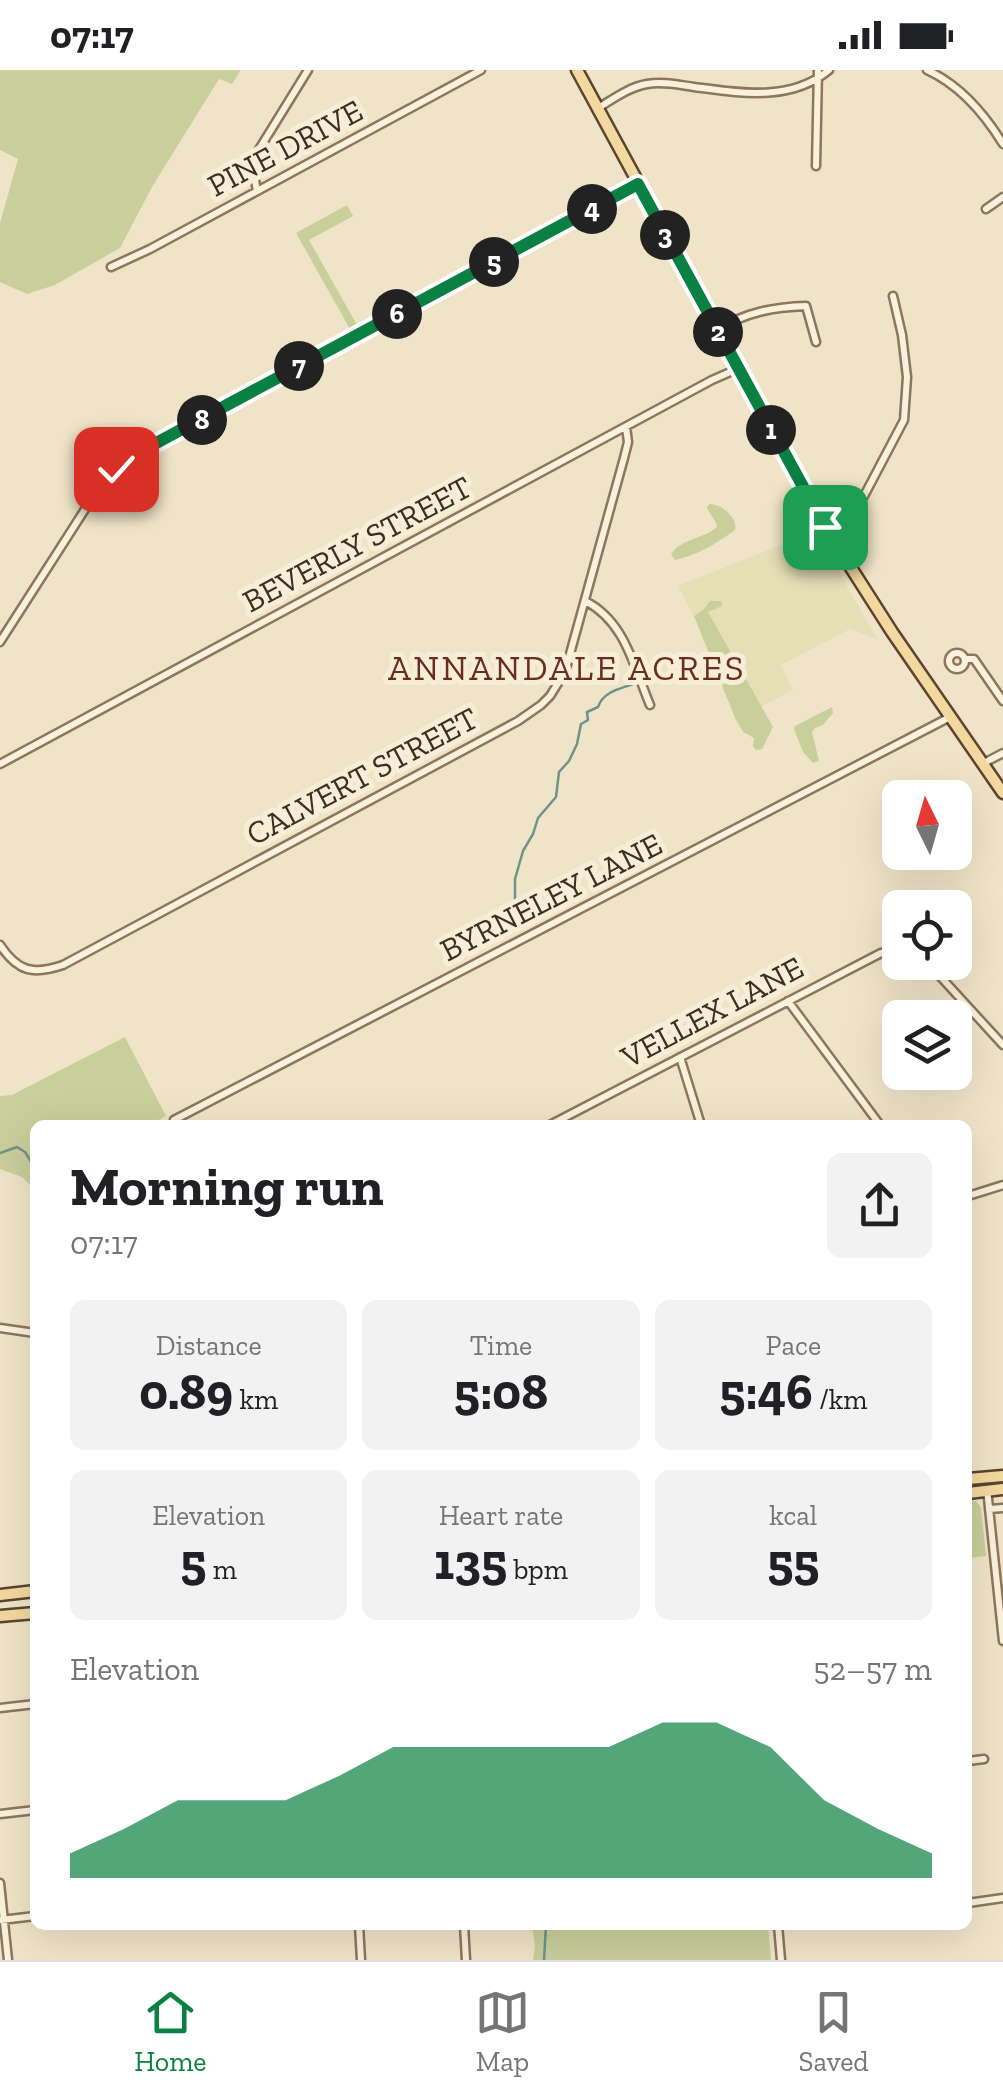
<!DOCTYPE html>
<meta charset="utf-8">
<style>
:root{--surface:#fff;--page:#f2f2f2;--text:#202124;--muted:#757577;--line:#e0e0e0;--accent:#0b8043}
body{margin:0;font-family:"Zilla Slab",serif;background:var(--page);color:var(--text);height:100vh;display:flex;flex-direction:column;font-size:38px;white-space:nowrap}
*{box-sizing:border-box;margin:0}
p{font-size:32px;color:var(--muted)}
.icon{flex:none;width:55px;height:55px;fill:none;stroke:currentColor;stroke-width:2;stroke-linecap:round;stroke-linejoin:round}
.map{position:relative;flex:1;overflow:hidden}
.sheet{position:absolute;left:30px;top:1050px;width:942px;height:810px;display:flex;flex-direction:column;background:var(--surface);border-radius:15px;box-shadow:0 10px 40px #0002}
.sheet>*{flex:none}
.needle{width:65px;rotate:355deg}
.controls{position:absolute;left:882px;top:710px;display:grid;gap:20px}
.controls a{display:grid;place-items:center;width:90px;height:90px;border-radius:15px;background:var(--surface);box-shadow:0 10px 40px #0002;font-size:50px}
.pin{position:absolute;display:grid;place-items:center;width:85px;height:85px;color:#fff;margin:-42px;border-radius:20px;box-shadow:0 5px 15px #0006}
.km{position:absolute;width:50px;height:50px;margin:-25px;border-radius:50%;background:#222;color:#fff;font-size:28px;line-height:50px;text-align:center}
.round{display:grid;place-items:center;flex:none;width:105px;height:105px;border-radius:15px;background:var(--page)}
.summary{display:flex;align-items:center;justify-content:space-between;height:170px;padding:0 40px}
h1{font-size:55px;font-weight:700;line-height:75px}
.metrics{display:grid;grid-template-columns:repeat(3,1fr);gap:15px;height:170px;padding:10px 40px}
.metrics div{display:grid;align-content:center;border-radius:15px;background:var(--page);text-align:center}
.metrics b{font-size:50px;font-weight:700}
.metrics small{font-size:28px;font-weight:400}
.metrics p{font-size:28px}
.chart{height:280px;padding:20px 40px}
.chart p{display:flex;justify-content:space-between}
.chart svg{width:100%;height:180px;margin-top:10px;fill:var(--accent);opacity:.7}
.status{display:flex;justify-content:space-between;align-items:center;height:70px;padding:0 50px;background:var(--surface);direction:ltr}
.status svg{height:28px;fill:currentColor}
.menu{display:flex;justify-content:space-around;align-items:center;height:140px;border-top:2px solid var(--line);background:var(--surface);font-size:28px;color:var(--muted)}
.menu a{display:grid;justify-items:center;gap:5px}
.menu .on{color:var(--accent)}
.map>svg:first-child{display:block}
.farmland{fill:#e6deb5}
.green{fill:#c9cf9b}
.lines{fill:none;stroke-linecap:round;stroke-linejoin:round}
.stream{stroke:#6f938a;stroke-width:2.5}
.minor-casing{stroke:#8d765c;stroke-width:11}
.primary-casing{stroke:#5b4430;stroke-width:15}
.minor{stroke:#faf1dc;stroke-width:6}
.primary{stroke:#f3d9a0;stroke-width:10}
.route-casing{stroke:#fff;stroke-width:20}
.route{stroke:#0b8043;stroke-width:12}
.labels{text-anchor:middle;stroke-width:10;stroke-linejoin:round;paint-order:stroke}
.street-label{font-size:32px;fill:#3d2e20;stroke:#f7eed8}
.neighbourhood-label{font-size:35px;letter-spacing:2.5px;fill:#6b2e1e;stroke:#f7eed8}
</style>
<div class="status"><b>07:17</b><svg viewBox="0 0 49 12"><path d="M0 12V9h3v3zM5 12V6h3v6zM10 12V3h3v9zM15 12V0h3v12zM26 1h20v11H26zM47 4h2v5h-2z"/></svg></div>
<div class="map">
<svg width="1003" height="1890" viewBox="0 0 1003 1890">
<rect width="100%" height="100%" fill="#f0e4c8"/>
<!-- farmland -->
<path class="farmland" d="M816,461L877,569L850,559L781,595L793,620L736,650L694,546L678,516Z"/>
<!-- green -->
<path class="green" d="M0,0H241L232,14L219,9L152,117L120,178L55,215L27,224L0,212V153L18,89L0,80Z
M347,135L353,146L309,170L357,255L350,259L296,163Z
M710,434C722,434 738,448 735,460C718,473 695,486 675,490L671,484C682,468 704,469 717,457C716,449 709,445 707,437Z
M710,531H721L722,533V536L708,542L773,657L762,679L756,680L753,676L754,668L743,662L736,650L694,546L703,540Z
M832,637L833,643L823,655L815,658L812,662L819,691L813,693L803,682L794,659L795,656Z
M125,967L166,1046L149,1055H35V1120L22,1107L0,1099V1026L12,1025Z
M968,1430L976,1431L981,1438L986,1486L968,1488Z
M532,1855H768L771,1890H533L535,1876Z"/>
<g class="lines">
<!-- stream -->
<path class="stream" d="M513,857L511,846L515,837V809L523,781L533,764L538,748L556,727L559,702L569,691L577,674L581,654L588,650L587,642L598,637C603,622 619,619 633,614
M0,1083L17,1077L25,1082L35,1098
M544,1890L546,1855"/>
<!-- minor casing -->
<g class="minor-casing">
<path id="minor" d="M927,0C960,15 984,43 1003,74
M598,38C613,29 629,17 647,14C663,11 679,15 694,17C740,23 791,32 829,0
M816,96L818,0
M257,121L253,100L258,81L308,0
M986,139L1003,127
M111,197L150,179L481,0
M718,260C745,242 775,237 806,236L816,272
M826,456L864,426L904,350L907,307L902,265L893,226
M585,531C625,551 634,597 650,635
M0,572L91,430L104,410L123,393L638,114
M949 591a8 8 0 1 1 16 0a8 8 0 1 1-16 0Z
M965,589H974L1003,631
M984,693L1003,683
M0,694L712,310L737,299
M0,875C18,902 33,905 63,895L518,651L541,635L550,626L565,602L624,388L628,372L626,357
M927,892L1003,975
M788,931L880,1055
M680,987L701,1055
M174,1050L950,647
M550,1055L881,883L900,880
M968,1126L1003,1115
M0,1258L35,1263
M987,1419L1003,1571
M989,1439L1003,1438
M0,1638L35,1634
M968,1691L984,1689
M0,1744L35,1740
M0,1813L8,1890
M968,1833L1003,1828
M1,1850L35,1846
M359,1855L361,1890
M464,1855L466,1890
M778,1855L781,1890"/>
</g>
<!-- primary casing -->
<g class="primary-casing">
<path id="primary" d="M577,0L825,457L892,562L1003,723
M968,1409L1003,1406
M968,1423L1003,1419
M0,1525L35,1521
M0,1546L35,1543"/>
</g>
<!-- minor -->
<use href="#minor" class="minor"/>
<!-- primary -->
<use href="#primary" class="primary"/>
</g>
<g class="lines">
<!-- route casing -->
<g class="route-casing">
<path id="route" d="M116,399L134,385L638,114L825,457"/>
</g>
<!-- route -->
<use href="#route" class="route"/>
</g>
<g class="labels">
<!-- street labels -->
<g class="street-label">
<text transform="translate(285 78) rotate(-28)" y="11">PINE DRIVE</text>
<text transform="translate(357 474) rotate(-28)" y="11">BEVERLY STREET</text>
<text transform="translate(362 706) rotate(-28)" y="11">CALVERT STREET</text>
<text transform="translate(551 827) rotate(-27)" y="11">BYRNELEY LANE</text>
<text transform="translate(712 942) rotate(-28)" y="11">VELLEX LANE</text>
</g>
<!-- neighbourhood labels -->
<g class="neighbourhood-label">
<text x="567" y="610">ANNANDALE ACRES</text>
</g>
</g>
</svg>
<div class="controls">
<a><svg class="needle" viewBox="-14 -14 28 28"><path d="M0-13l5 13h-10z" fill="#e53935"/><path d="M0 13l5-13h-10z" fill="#757577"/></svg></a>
<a><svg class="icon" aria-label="locate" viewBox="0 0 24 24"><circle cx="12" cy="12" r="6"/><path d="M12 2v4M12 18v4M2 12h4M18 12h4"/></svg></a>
<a><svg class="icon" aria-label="layers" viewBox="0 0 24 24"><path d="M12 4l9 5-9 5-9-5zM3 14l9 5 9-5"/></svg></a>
</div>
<div class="pin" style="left:825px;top:457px;background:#1e9e55"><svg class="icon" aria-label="arrive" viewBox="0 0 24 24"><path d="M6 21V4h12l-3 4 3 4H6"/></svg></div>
<div class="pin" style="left:116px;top:399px;background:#d93025"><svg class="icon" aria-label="check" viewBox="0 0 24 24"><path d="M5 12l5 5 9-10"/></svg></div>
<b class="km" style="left:771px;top:360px">1</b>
<b class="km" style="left:718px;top:262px">2</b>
<b class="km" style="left:665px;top:165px">3</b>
<b class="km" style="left:592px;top:139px">4</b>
<b class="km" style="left:494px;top:192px">5</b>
<b class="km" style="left:397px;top:244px">6</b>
<b class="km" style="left:299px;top:296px">7</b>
<b class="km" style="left:202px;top:350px">8</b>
<section class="sheet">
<div class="summary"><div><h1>Morning run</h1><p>07:17</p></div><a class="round"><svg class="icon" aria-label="share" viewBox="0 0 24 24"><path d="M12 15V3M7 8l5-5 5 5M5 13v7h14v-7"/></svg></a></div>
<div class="metrics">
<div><p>Distance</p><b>0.89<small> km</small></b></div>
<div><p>Time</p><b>5:08</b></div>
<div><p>Pace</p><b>5:46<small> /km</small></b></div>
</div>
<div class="metrics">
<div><p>Elevation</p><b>5<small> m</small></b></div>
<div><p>Heart rate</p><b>135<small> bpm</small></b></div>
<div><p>kcal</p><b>55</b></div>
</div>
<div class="chart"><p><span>Elevation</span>52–57 m</p>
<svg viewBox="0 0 160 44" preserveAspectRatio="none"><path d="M0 44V38L10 32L20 25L30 25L40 25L50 19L60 12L70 12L80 12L90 12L100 12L110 6L120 6L130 12L140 25L150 32L160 38V44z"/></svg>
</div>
</section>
</div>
<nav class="menu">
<a class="on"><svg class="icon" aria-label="home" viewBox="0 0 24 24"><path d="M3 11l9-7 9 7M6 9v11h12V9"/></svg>Home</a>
<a><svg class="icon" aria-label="map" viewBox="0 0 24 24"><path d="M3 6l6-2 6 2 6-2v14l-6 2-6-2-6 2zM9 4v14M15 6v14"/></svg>Map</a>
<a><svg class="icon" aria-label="saved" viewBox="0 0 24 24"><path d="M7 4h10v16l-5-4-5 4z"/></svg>Saved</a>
</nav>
